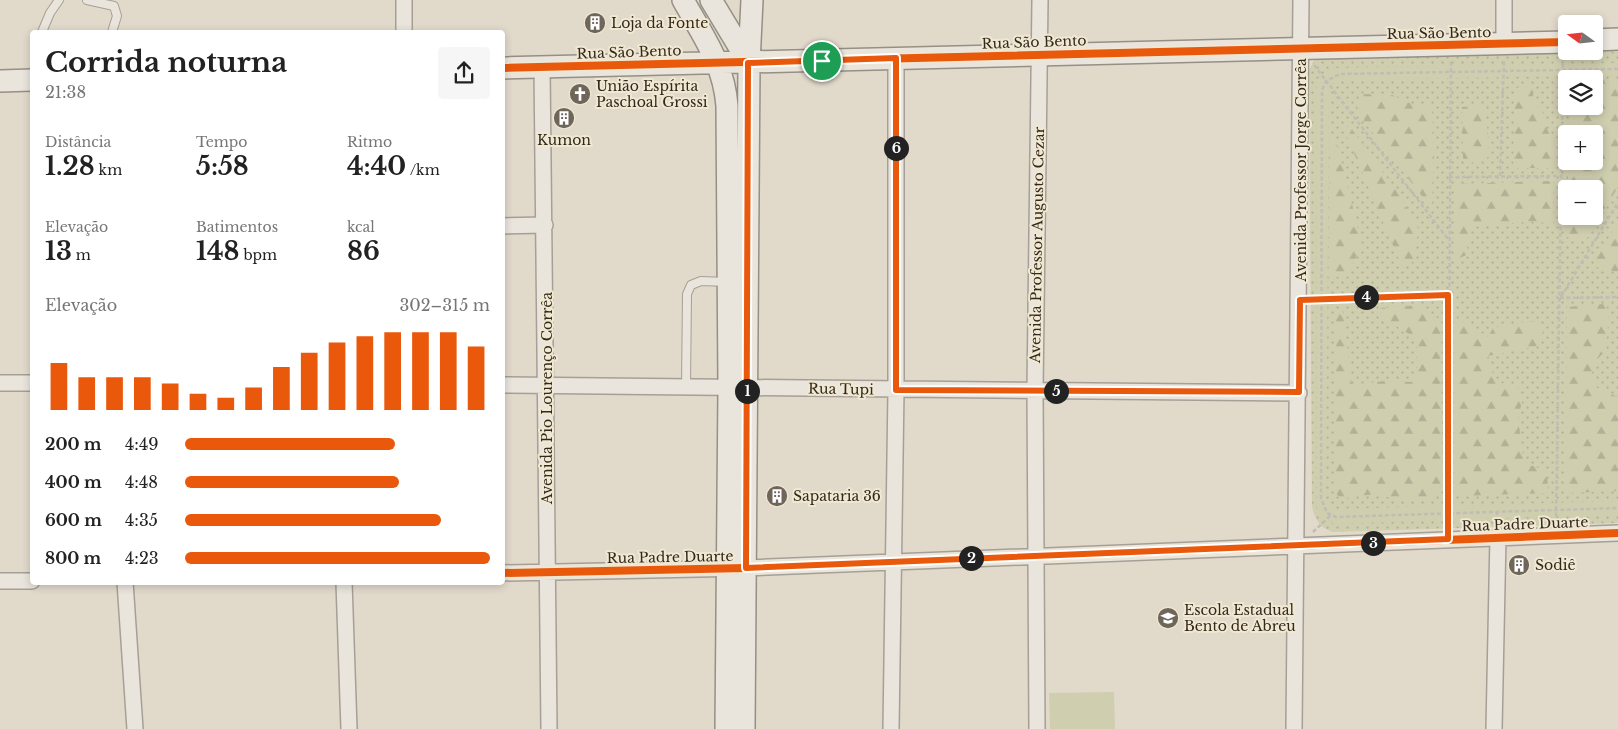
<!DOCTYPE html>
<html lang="pt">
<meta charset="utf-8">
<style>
:root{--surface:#fff;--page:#f6f6f6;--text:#222;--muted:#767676;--accent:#ea580c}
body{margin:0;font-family:"Libre Baskerville",serif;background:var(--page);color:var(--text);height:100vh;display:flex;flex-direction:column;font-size:19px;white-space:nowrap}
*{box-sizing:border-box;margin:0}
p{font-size:16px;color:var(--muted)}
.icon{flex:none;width:28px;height:28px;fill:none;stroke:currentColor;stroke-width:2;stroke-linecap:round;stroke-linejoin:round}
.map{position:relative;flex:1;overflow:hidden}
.drawer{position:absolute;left:30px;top:30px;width:475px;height:555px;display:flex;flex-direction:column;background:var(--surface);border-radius:5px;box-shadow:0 2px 8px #0003}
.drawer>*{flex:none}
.needle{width:32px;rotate:285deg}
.fabs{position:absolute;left:1558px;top:15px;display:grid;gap:10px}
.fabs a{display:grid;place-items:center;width:45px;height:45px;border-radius:5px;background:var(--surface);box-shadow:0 2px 8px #0003;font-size:25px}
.pin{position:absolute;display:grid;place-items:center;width:42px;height:42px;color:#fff;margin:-21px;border:2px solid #fff;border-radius:50%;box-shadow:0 1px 5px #0007}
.km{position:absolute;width:25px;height:25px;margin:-12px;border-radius:50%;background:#222;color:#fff;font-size:14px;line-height:25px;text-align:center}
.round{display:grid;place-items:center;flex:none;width:52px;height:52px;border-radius:5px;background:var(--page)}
.head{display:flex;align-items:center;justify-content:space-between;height:85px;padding:0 15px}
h1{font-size:28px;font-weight:700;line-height:38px}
.stats{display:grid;grid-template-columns:repeat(3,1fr);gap:8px;height:85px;padding:5px 15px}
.stats div{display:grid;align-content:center}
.stats b{font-size:25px;font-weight:700}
.stats small{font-size:14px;font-weight:400}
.stats p{font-size:14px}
.chart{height:140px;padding:10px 15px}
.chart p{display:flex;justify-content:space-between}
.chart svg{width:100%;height:90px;margin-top:5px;stroke:var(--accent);stroke-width:6}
ul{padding:0 15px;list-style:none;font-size:16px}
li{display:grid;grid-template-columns:80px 60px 1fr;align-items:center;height:38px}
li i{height:12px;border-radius:6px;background:var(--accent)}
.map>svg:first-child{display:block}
.green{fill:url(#green-dots);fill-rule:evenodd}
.forest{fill:url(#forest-firs)}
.pitch{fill:#cfceaf}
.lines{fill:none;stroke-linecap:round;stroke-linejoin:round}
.lane-casing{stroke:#a69f95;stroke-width:10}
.street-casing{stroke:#a69f95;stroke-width:18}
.secondary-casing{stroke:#958f84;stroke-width:24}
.path{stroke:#c1bcb4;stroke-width:2.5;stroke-dasharray:4 2.5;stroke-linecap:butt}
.lane{stroke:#e9e5dc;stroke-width:8}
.street{stroke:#e9e5dc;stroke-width:15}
.secondary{stroke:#e9e5dc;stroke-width:21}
.cycleway-casing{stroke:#f1e8d2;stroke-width:11}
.cycleway{stroke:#e8590c;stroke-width:8}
.route-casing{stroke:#fff;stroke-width:10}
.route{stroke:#ea580c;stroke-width:6}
.labels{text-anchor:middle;stroke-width:4;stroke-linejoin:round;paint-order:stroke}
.poi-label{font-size:14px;fill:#32281e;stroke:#f1e8d2;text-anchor:start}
.street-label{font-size:14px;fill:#32281e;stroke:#f1e8d2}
</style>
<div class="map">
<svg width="1618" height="729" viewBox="0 0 1618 729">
<defs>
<pattern id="green-dots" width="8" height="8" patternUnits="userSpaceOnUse" patternTransform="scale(1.25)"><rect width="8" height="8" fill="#cfceaf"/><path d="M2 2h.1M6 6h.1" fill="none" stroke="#b2b196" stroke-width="1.8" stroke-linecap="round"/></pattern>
<pattern id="forest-firs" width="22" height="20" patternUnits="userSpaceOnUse" patternTransform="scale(1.25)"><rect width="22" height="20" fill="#cfceaf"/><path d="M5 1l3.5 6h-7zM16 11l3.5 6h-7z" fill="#b2b196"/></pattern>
</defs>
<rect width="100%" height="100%" fill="#e1dacb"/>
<!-- green -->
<path class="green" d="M1594,49H1618V523L1333,532C1319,528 1316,520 1312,507L1309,70L1315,59L1322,57L1594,51ZM1566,79H1594V106H1566ZM1566,134H1594V161H1566ZM1566,189H1594V216H1566Z"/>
<!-- forest -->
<path class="forest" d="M1618,79V187L1586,240L1566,237L1567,216H1594V189H1568V161H1594V134H1569L1570,106H1594V82L1596,80Z
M1532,86L1534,103L1542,110L1546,127L1554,143L1555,168H1513L1515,88Z
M1363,94L1392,95L1414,105H1432L1434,149L1432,209L1355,110Z
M1483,106C1487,123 1491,143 1487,161L1467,163L1463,158L1462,107Z
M1342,125L1351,128L1399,195L1418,228L1415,260L1403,269Z
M1329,134L1338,147L1362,245L1346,278L1331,276Z
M1553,181V227L1539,221L1471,226L1466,255L1456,260V184Z
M1618,222V272L1592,266Z
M1604,304L1609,311L1606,351C1590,364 1589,369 1597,388L1618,397V491L1566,493L1567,307Z
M1421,305L1432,316L1440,319L1443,488C1431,512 1397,497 1374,495C1364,494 1352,497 1342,499L1335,493L1336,309L1343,312L1352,385L1385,381L1412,382L1417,372V339L1382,317L1381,308Z
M1455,317L1488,337L1493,328L1529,321L1544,325L1541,345L1488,356L1495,382L1518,386L1522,402L1518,418L1524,463L1547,471L1548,493L1456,496Z"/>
<!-- pitch -->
<path class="pitch" d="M1618,63V75L1339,80L1333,83L1329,88L1326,499L1330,506L1336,509L1618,501V514L1337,524L1325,521L1317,509L1316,90L1319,78L1331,68Z
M1114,692L1115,729H1050L1049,693Z"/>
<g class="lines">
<!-- lane casing -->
<g class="lane-casing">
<path id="lane" d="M87,0L114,6L117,16L112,32
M42,32L50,13L59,0
M686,386L687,294L691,285L701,281L727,282"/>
</g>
<!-- street casing -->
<g class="street-casing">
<path id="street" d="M1504,0V44
M404,32V0
M542,67L549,729
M502,226L545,225
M0,383H32
M502,385L1299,393
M502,573L746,568L1618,533
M0,581H32
M125,582L135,729
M344,582L349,729
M891,729L896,390V59
M1037,729L1035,390L1040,0
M1294,729L1301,0
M1494,729L1498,536"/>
</g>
<!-- secondary casing -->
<g class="secondary-casing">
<path id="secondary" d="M683,0C703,36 724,64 727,106L729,387L726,729
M711,0L749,63
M1594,40L1618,39
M502,68L1566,42
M0,81L32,80
M744,729L749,63L752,0"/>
</g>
<!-- path -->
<path class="path" d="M1314,65L1448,239
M1618,69L1340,74L1326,81L1322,90L1321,498L1327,513L1336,517L1618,508
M1500,176L1504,60
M1449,177L1562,176
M1561,297L1618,202
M1560,298L1618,297
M1311,299L1448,295
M1497,511V522
M1556,523L1563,58
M1448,527L1451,60
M1313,532L1331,515"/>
<!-- lane -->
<use href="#lane" class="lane"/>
<!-- street -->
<use href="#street" class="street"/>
<!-- secondary -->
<use href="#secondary" class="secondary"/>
<!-- cycleway casing -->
<g class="cycleway-casing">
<path id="cycleway" d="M502,68L1566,42
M502,573L746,568L1618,533"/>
</g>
<!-- cycleway -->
<use href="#cycleway" class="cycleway"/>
</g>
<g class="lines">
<!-- route casing -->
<g class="route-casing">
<path id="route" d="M896,58V390L1299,392L1300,300L1448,295V539L746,568L748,63Z"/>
</g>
<!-- route -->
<use href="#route" class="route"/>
</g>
<!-- icons -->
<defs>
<g id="building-disc" transform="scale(1.125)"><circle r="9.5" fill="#6f665b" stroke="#f1e8d2"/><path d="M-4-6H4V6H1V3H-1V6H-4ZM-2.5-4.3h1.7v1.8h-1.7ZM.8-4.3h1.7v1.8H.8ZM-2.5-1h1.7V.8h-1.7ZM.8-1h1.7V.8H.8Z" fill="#fff"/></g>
<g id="church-disc" transform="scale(1.125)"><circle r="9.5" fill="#6f665b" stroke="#f1e8d2"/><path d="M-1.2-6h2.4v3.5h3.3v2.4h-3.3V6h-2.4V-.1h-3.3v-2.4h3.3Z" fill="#fff"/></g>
<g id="school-disc" transform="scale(1.125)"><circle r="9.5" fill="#6f665b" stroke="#f1e8d2"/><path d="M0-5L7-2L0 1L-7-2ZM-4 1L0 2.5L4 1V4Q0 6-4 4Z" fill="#fff"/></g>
</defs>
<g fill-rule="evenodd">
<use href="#building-disc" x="595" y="23"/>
<use href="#church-disc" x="580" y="94"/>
<use href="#building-disc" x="564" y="118"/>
<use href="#building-disc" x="777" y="496"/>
<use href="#building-disc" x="1519" y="565"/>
<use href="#school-disc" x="1168" y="618"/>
</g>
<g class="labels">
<!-- poi labels -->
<g class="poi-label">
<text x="611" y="28">Loja da Fonte</text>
<text x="596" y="91">União Espírita<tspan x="596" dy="16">Paschoal Grossi</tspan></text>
<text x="564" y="145" text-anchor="middle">Kumon</text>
<text x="793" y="501">Sapataria 36</text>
<text x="1535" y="570">Sodiê</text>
<text x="1184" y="615">Escola Estadual<tspan x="1184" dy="16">Bento de Abreu</tspan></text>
</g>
<!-- street labels -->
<g class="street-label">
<text transform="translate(1439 33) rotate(-1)" y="5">Rua São Bento</text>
<text transform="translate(1034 42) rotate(-2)" y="5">Rua São Bento</text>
<text transform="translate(629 52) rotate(-2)" y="5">Rua São Bento</text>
<text transform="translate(1301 170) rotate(-90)" y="5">Avenida Professor Jorge Corrêa</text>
<text transform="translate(1037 245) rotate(-89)" y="5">Avenida Professor Augusto Cezar</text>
<text transform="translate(841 389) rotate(1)" y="5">Rua Tupi</text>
<text transform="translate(547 398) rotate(-90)" y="5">Avenida Pio Lourenço Corrêa</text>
<text transform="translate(1525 524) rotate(-2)" y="5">Rua Padre Duarte</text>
<text transform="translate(670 557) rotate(-1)" y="5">Rua Padre Duarte</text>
</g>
</g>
</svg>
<div class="fabs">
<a><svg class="needle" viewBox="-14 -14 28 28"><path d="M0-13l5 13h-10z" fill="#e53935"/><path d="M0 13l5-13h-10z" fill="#767676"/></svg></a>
<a><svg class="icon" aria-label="layers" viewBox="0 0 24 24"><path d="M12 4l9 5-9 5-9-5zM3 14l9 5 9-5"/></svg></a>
<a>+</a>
<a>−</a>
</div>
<div class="pin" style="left:822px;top:61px;background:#1e9e55"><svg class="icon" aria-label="arrive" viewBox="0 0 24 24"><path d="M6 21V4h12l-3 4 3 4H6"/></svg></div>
<b class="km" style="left:747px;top:391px">1</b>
<b class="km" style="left:971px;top:558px">2</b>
<b class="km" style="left:1373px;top:543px">3</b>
<b class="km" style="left:1366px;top:297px">4</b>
<b class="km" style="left:1056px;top:391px">5</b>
<b class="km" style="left:896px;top:148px">6</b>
<section class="drawer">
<div class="head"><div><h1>Corrida noturna</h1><p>21:38</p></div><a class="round"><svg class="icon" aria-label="share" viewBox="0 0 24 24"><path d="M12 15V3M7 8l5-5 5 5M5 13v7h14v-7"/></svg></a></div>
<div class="stats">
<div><p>Distância</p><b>1.28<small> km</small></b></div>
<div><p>Tempo</p><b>5:58</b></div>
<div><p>Ritmo</p><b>4:40<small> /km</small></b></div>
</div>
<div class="stats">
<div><p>Elevação</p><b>13<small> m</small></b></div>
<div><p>Batimentos</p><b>148<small> bpm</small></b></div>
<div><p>kcal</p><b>86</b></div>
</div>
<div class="chart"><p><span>Elevação</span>302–315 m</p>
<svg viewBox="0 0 160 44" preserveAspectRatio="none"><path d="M5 44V21M15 44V28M25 44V28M35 44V28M45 44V31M55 44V36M65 44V38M75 44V33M85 44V23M95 44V16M105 44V11M115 44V8M125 44V6M135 44V6M145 44V6M155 44V13"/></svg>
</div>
<ul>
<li><b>200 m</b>4:49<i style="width:69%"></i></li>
<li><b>400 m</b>4:48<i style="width:70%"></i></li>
<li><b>600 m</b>4:35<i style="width:84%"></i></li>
<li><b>800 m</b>4:23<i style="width:100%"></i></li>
</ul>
</section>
</div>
